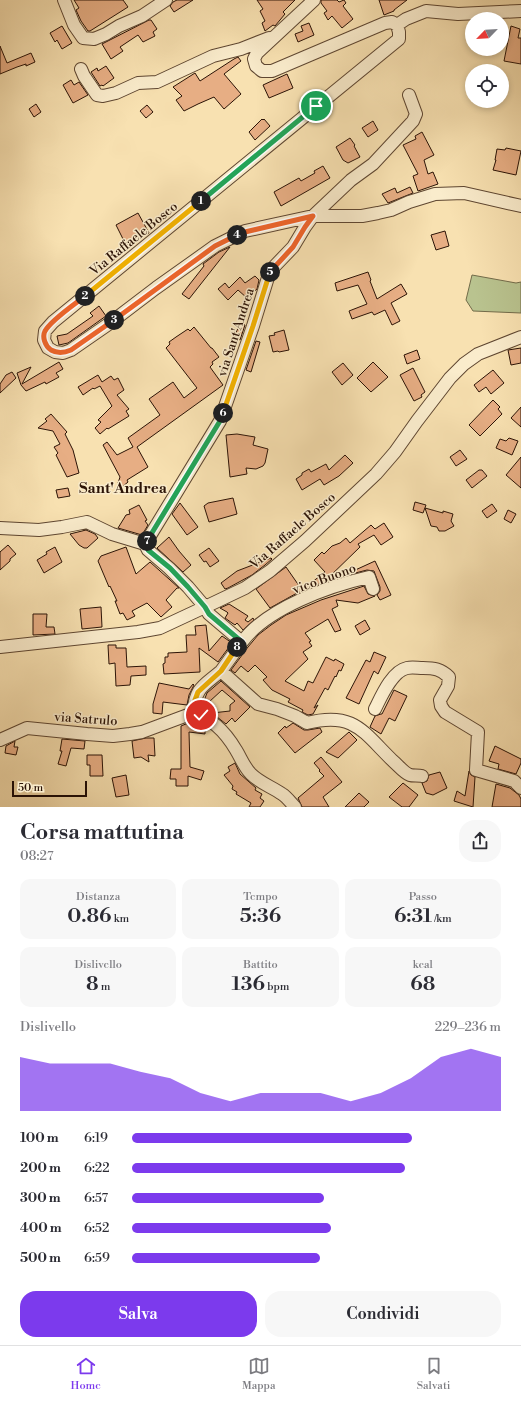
<!DOCTYPE html>
<html lang="it">
<meta charset="utf-8">
<style>
:root{--surface:#fff;--page:#f7f7f7;--text:#2b2b33;--muted:#7c7c81;--line:#e1e1e2;--accent:#7c3aed}
body{margin:0;font-family:"Libre Bodoni",serif;background:var(--page);color:var(--text);height:100vh;display:flex;flex-direction:column;font-size:15px;white-space:nowrap}
*{box-sizing:border-box;margin:0}
p{font-size:13px;color:var(--muted)}
.icon{flex:none;width:22px;height:22px;fill:none;stroke:currentColor;stroke-width:2;stroke-linecap:round;stroke-linejoin:round}
.map{position:relative;height:807px;overflow:hidden}
.drawer{display:flex;flex-direction:column;background:var(--surface);flex:1}
.drawer>*{flex:none}
.needle{width:26px;rotate:245deg}
.buttons{position:absolute;left:465px;top:12px;display:grid;gap:8px}
.buttons a{display:grid;place-items:center;width:44px;height:44px;border-radius:50%;background:var(--surface);box-shadow:0 2px 6px #0003;font-size:20px}
.scale{position:absolute;left:12px;bottom:10px;width:75px;box-sizing:border-box;padding-left:4px;border:2px solid #2b1306;border-top:0;font-size:11px;line-height:14px;white-space:nowrap;color:#2b1306;-webkit-text-stroke:3px #faeccc;paint-order:stroke}
.pin{position:absolute;display:grid;place-items:center;width:34px;height:34px;color:#fff;margin:-17px;border:2px solid #fff;border-radius:50%;box-shadow:0 1px 4px #0007}
.km{position:absolute;width:20px;height:20px;margin:-10px;border-radius:50%;background:#222;color:#fff;font-size:11px;line-height:20px;text-align:center}
.round{display:grid;place-items:center;flex:none;width:42px;height:42px;border-radius:16px;background:var(--page)}
.overview{display:flex;align-items:center;justify-content:space-between;height:68px;padding:0 20px}
h1{font-size:22px;font-weight:600;line-height:30px}
.figures{display:grid;grid-template-columns:repeat(3,1fr);gap:6px;height:68px;padding:4px 20px}
.figures div{display:grid;align-content:center;border-radius:10px;background:var(--page);text-align:center}
.figures b{font-size:20px;font-weight:600}
.figures small{font-size:11px;font-weight:400}
.figures p{font-size:11px}
.chart{height:112px;padding:8px 20px}
.chart p{display:flex;justify-content:space-between}
.chart svg{width:100%;height:72px;margin-top:4px;fill:var(--accent);opacity:.7}
.primary-button{display:flex;gap:8px;margin-top:auto;padding:8px 20px}
.primary-button a{flex:1;height:46px;border-radius:16px;background:var(--accent);color:#fff;font-size:16px;font-weight:600;line-height:46px;text-align:center}
.primary-button a+a{background:var(--page);color:var(--text)}
ul{padding:0 20px;list-style:none;font-size:13px}
li{display:grid;grid-template-columns:64px 48px 1fr;align-items:center;height:30px}
li i{height:10px;border-radius:5px;background:var(--accent)}
.tabs{display:flex;justify-content:space-around;align-items:center;height:56px;border-top:1px solid var(--line);background:var(--surface);font-size:11px;color:var(--muted)}
.tabs a{display:grid;justify-items:center;gap:2px}
.tabs .active{color:var(--accent)}
.map>svg:first-child{display:block}
.green{fill:#b9c38f;stroke:#726b4a}
.building{fill:#e7ae84;stroke:#2b1306}
.lines{fill:none;stroke-linecap:round;stroke-linejoin:round}
.minor-casing{stroke:#5e4631;stroke-width:14}
.minor{stroke:#faeccc;stroke-width:12}
.split-1-casing{stroke:#fff;stroke-width:8}
.split-2-casing{stroke:#fff;stroke-width:8}
.split-3-casing{stroke:#fff;stroke-width:8}
.split-4-casing{stroke:#fff;stroke-width:8}
.split-5-casing{stroke:#fff;stroke-width:8}
.split-6-casing{stroke:#fff;stroke-width:8}
.split-7-casing{stroke:#fff;stroke-width:8}
.split-8-casing{stroke:#fff;stroke-width:8}
.split-9-casing{stroke:#fff;stroke-width:8}
.split-1{stroke:#22a559;stroke-width:5}
.split-2{stroke:#f5b400;stroke-width:5}
.split-3{stroke:#f0652b;stroke-width:5}
.split-4{stroke:#f0652b;stroke-width:5}
.split-5{stroke:#f0652b;stroke-width:5}
.split-6{stroke:#f5b400;stroke-width:5}
.split-7{stroke:#22a559;stroke-width:5}
.split-8{stroke:#22a559;stroke-width:5}
.split-9{stroke:#f5b400;stroke-width:5}
.labels{text-anchor:middle;stroke-width:3;stroke-linejoin:round;paint-order:stroke}
.street-label{font-size:13px;fill:#2b1306;stroke:#faeccc}
.quarter-label{font-size:15px;font-weight:bold;fill:#2b1306;stroke:#faeccc}
</style>
<div class="map">
<svg width="521" height="807" viewBox="0 0 521 807">
<rect width="100%" height="100%" fill="#f8e1b1"/>
<filter id="stains"><feTurbulence type="fractalNoise" baseFrequency=".005" numOctaves="4"/><feColorMatrix values="0 0 0 0 .2 0 0 0 0 .09 0 0 0 0 .02 0 0 0 .5 -.17"/></filter>
<radialGradient id="worn" r=".72"><stop offset=".6" stop-color="#630" stop-opacity="0"/><stop offset="1" stop-color="#630" stop-opacity=".3"/></radialGradient>
<!-- green -->
<path class="green" d="M472,275L516,283L521,282V313L473,311L466,300Z"/>
<!-- building -->
<path class="building" d="M74,0H123L128,7L90,31H88L81,21L76,10L79,8Z
M177,0H193L174,12L170,6L173,2Z
M257,0H295L283,12L285,14L275,26L273,25L265,31L262,23L265,21L260,11L263,9Z
M321,0H337L339,2L344,0L346,3L343,6L353,19L342,28L332,16L328,20L324,13L327,11L321,3Z
M379,0H407L394,10V11L384,15Z
M149,20H151L157,29L153,32L155,36L143,42L138,35L120,47L123,51L111,59L102,44Z
M309,23L314,35L298,42L295,34L303,31L301,26Z
M62,26L72,43L62,49L57,40L55,42L50,33Z
M511,26L520,29L518,38H521V64L504,61Z
M0,46L7,63L31,53L35,62L26,66V64L17,67L0,74Z
M238,57L241,61L224,74L241,94L224,109L214,97L198,104L184,111L176,100L182,96L173,87L195,73L200,81L234,59Z
M106,66L114,78L103,86L102,85L100,86L91,72L97,68L98,71Z
M287,74L293,88L269,98L263,85Z
M71,80L74,85L79,82L88,95L73,103L63,85Z
M36,104L41,112L34,117L29,109Z
M147,105L153,112L146,118L140,111Z
M262,119L263,120L264,119L270,126L255,140L249,132Z
M373,121L378,130L368,137L362,128Z
M422,132L434,155L424,160L428,174L433,172L438,184L418,191L413,176L418,174L403,145L416,139L415,136Z
M350,138L355,145L354,146L360,157L348,163L343,160L336,147Z
M506,148L521,151L516,175L493,170L496,160H495L497,149L505,150Z
M323,166L330,178L281,206L274,192L299,178L301,181L315,173L314,171Z
M410,187L413,193L388,203L382,194L395,188L397,193Z
M138,213L149,233L126,245L116,225Z
M445,231L449,246L436,250L431,235Z
M230,247L189,299L182,294L204,266L203,264L219,252Z
M368,272L371,280L370,281L377,299L401,284L407,294L391,303L400,321L392,325L385,310L374,315L372,312L352,319L349,311L367,304L358,285L337,291L335,283Z
M255,276L259,280L257,289L247,298L238,290L228,300L218,289L225,283L229,288L240,277L245,283Z
M99,306L106,316L68,343L59,345L57,336L67,334L93,316L90,313Z
M241,323L245,325L240,340L234,336Z
M194,327L211,348H212L219,357L212,362L213,364L210,367L223,385L137,447L148,467L127,480L128,482L122,487L118,483L120,477L103,445L107,442L117,455L133,447L128,438L160,415L149,399L173,382L184,398L197,388L166,348L170,344L169,342L176,337L188,329L190,331Z
M284,330L289,350L279,352L278,351L273,352L269,336L275,335L274,333Z
M256,341L260,342L251,372L246,370Z
M521,348V363L511,365L508,350Z
M417,350L420,359L407,364L404,355Z
M59,362L63,369L56,373L59,377L46,384L45,382L26,391L21,385L17,373L31,367L22,384Z
M373,362L388,377L371,392L357,378Z
M343,363L353,375L342,385L332,372Z
M413,368L425,392L421,395L422,397L414,401L400,375Z
M493,370L504,383L491,394L486,387L479,392L474,385Z
M12,372L16,378L0,393V384L6,375Z
M98,375L102,382L111,376L114,380L118,378L124,390L117,395L129,409L126,411L129,416L108,429L107,428L100,434L95,428L101,422L98,420L112,406L100,386L94,389L93,388L83,395L78,387Z
M493,400L500,407L498,409L502,414L480,436L469,425Z
M521,407V427L511,418Z
M51,414L67,432L65,434L73,450L79,473L67,477L56,455L58,453L54,447L60,444L53,431L38,428L47,421L45,419Z
M237,434L255,437L253,445L268,449L265,463L263,466L256,469L246,468L247,474L230,477L226,435Z
M509,438L518,441L512,455L496,448L500,439L506,441Z
M460,450L467,459L456,466L450,457Z
M345,455L353,463L339,476L324,485L320,479L302,490L296,479L302,475V473L309,469L311,472L326,464L329,470Z
M521,457V488L506,475Z
M479,470H482L487,476L472,488L466,480Z
M68,488L70,496L58,498L56,490Z
M233,498L237,514L209,522L204,506L208,503Z
M415,502L426,505L423,513L413,510Z
M180,503L198,527L187,535L172,514Z
M492,504L497,511L487,518L482,511Z
M139,505L147,520L145,521L148,525L142,535L118,528L126,515L130,514L129,510Z
M425,508L443,513V511L453,514L451,521L454,526L445,531H439L437,527L431,526Z
M508,510L516,514L511,523L504,519Z
M384,523L393,537L381,545L374,535L358,544L360,547L324,582L297,593L270,608L256,589L286,567L302,590L325,572L314,560L322,552L324,554L332,546L340,543L346,538L350,543L371,525L375,529Z
M86,530L95,534L98,538L87,548H84L79,545L70,534Z
M169,537L179,551L191,565L183,572L157,548Z
M8,545L16,554L10,559V561L0,570V552Z
M55,547L62,562L44,573L37,560L47,554L46,552Z
M126,547L136,574L150,562L179,588H177L166,600L172,607L161,617L147,603L132,611L135,616L127,620L123,613L120,614L115,601H117L110,586L109,587L98,561L101,556Z
M209,548L219,561L210,567L206,561L204,562L199,555Z
M271,558L272,559L265,565L252,575L228,588L225,589L221,583L237,571Z
M375,561L391,595L380,600L377,595L380,591V587L374,571L367,570L340,577Z
M364,586L368,594L375,596L358,603L336,600L338,606L332,609L341,630L335,632L328,619L305,633L311,641L309,642L312,646L303,652L308,659L285,681L304,691L308,681L313,683L326,657L334,661L335,659L344,664L341,671L339,670L336,677L335,676L328,690L325,688L314,708L318,705L313,714L308,715L302,712L303,710L288,702L290,699L272,690L263,680L267,677L255,665L248,672L241,666L235,673L231,670L248,647L258,635L271,625L286,615L321,600Z
M229,604L248,616L245,620L248,622L253,618L254,620L243,630L237,623L235,625L232,623L225,618L228,613L227,612L220,608Z
M101,607L102,627L82,629L80,609Z
M33,614H47L46,627H54L55,634L33,635Z
M365,620L370,629L360,635L355,626Z
M206,625L209,651L222,636L232,643L218,662L199,648L200,672L164,674L163,664L165,663V657H168V653L187,652L186,635H196L195,626Z
M108,645H116V648H126L127,667L146,666V675L131,676L130,685L116,686L115,663L109,664Z
M374,652L386,657L378,674L374,671L359,704L346,698L366,660L370,662Z
M221,681L250,707L235,722L232,718L226,724L212,713L230,711V705L235,701L222,690L209,702L216,707L202,706L207,693Z
M159,683L189,689L193,684L194,685L189,695L187,705L163,702L162,714L153,713V704Z
M394,690L407,696L395,721L389,718L381,734L370,727L375,716L381,714H382Z
M193,721L205,727V734L189,732L190,767L204,771L201,780L188,776V786H176V779H170L171,769H181V726Z
M293,723L304,730H308L320,728L322,732L295,753L278,733L285,726L286,728Z
M349,732L357,740L338,758L326,752Z
M146,738H154L155,756L148,755L149,762L141,757L134,758L132,741Z
M62,739L85,741L84,749L71,748L66,766L58,764L62,751H60Z
M15,741L14,747H18L16,755L5,753L6,746Z
M495,746L521,759V763L516,774L498,769L499,764L489,761Z
M87,755H102L103,776H90V765H87Z
M321,757L342,782L323,797L329,807H302L298,798L324,776L319,771L320,770L314,763Z
M235,763L240,774L256,788L255,790L262,794L260,798L264,801L260,807H249L251,803L236,794L237,792L232,789L233,786L224,775L230,771L228,767Z
M469,771L471,775L475,777L473,807L454,801L457,791L465,796Z
M440,772L447,788L433,795L426,793L422,783L427,781L429,775Z
M126,775L129,795L116,797L112,778Z
M403,783L418,795L409,807H402L389,797Z
M496,784L510,788L519,795L521,799V807H492Z
M359,793L369,802L364,807H345Z"/>
<g class="lines">
<!-- minor casing -->
<g class="minor-casing">
<path id="minor" d="M64,0L74,25L83,38L94,39L106,34L119,26L142,16L166,0
M314,0L257,53L254,59L256,66L262,71H272L385,23L392,22L397,25L399,32V39L53,322L45,331L44,340L48,348L55,352L63,353L71,350L110,323L156,288L215,246L245,231L313,216H362L378,213L391,210L409,202L435,194L464,193L521,206
M397,25L406,19L426,11L458,14L521,11
M81,69L84,76L97,95L103,96L116,93L138,83L157,82L213,56L241,49L269,38
M0,528L39,530L62,527L87,522L112,534L145,544L148,550L169,568L188,587L205,607L209,614L242,642L221,671L258,704L277,709L295,716L307,723C354,711 363,732 393,761C398,765 404,773 410,775C413,776 418,775 422,776
M145,544L220,421L253,326L270,271L293,247L305,227L313,216L351,180L373,164L413,121L416,114L409,95
M242,642C267,608 329,586 369,577L373,589
M0,647L138,632L160,628L205,607L245,588L270,571L305,541L376,474L395,452L417,421L450,378L464,364L478,354L521,337
M221,671C202,687 196,687 193,713C212,718 226,733 236,750C241,758 244,767 251,774C260,783 272,787 282,794C287,797 291,803 295,807
M375,709C381,697 392,671 407,668C412,667 418,668 423,668C434,668 441,669 449,677L448,686L440,700L441,706L445,712L478,732L476,770L514,781L521,788
M0,740L27,728L87,734L113,736L130,734L142,732L193,713"/>
</g>
<!-- minor -->
<use href="#minor" class="minor"/>
</g>
<g class="lines">
<!-- split-1 casing -->
<g class="split-1-casing">
<path id="split-1" d="M201,201L316,106"/>
</g>
<!-- split-2 casing -->
<g class="split-2-casing">
<path id="split-2" d="M85,296L201,201"/>
</g>
<!-- split-3 casing -->
<g class="split-3-casing">
<path id="split-3" d="M85,296C75,304 51,320 45,331C42,337 45,346 51,350C58,354 64,353 71,350L114,320"/>
</g>
<!-- split-4 casing -->
<g class="split-4-casing">
<path id="split-4" d="M114,320L215,246L237,235"/>
</g>
<!-- split-5 casing -->
<g class="split-5-casing">
<path id="split-5" d="M237,235L245,232L313,216L305,227L293,247L270,272"/>
</g>
<!-- split-6 casing -->
<g class="split-6-casing">
<path id="split-6" d="M223,413L253,326L270,272"/>
</g>
<!-- split-7 casing -->
<g class="split-7-casing">
<path id="split-7" d="M147,541L220,421L223,413"/>
</g>
<!-- split-8 casing -->
<g class="split-8-casing">
<path id="split-8" d="M147,541L145,544L148,550L170,568L188,587L205,607L209,614L242,642L237,647"/>
</g>
<!-- split-9 casing -->
<g class="split-9-casing">
<path id="split-9" d="M201,715L193,713L195,700L198,692L221,671L237,647"/>
</g>
<!-- split-1 -->
<use href="#split-1" class="split-1"/>
<!-- split-2 -->
<use href="#split-2" class="split-2"/>
<!-- split-3 -->
<use href="#split-3" class="split-3"/>
<!-- split-4 -->
<use href="#split-4" class="split-4"/>
<!-- split-5 -->
<use href="#split-5" class="split-5"/>
<!-- split-6 -->
<use href="#split-6" class="split-6"/>
<!-- split-7 -->
<use href="#split-7" class="split-7"/>
<!-- split-8 -->
<use href="#split-8" class="split-8"/>
<!-- split-9 -->
<use href="#split-9" class="split-9"/>
</g>
<g class="labels">
<!-- street labels -->
<g class="street-label">
<text transform="translate(133 238) rotate(-39)" y="5">Via Raffaele Bosco</text>
<text transform="translate(235 332) rotate(-72)" y="5">via Sant'Andrea</text>
<text transform="translate(292 530) rotate(-41)" y="5">Via Raffaele Bosco</text>
<text transform="translate(324 578) rotate(-20)" y="5">vico Buono</text>
<text transform="translate(86 718) rotate(4)" y="5">via Satrulo</text>
</g>
<!-- quarter labels -->
<g class="quarter-label">
<text x="123" y="493">Sant'Andrea</text>
</g>
</g>
<rect width="100%" height="100%" filter="url(#stains)"/>
<rect width="100%" height="100%" fill="url(#worn)"/>
</svg>
<div class="buttons">
<a><svg class="needle" viewBox="-14 -14 28 28"><path d="M0-13l5 13h-10z" fill="#e53935"/><path d="M0 13l5-13h-10z" fill="#7c7c81"/></svg></a>
<a><svg class="icon" aria-label="locate" viewBox="0 0 24 24"><circle cx="12" cy="12" r="6"/><path d="M12 2v4M12 18v4M2 12h4M18 12h4"/></svg></a>
</div>
<div class="scale">50 m</div>
<div class="pin" style="left:316px;top:106px;background:#1e9e55"><svg class="icon" aria-label="arrive" viewBox="0 0 24 24"><path d="M6 21V4h12l-3 4 3 4H6"/></svg></div>
<div class="pin" style="left:201px;top:715px;background:#d93025"><svg class="icon" aria-label="check" viewBox="0 0 24 24"><path d="M5 12l5 5 9-10"/></svg></div>
<b class="km" style="left:201px;top:201px">1</b>
<b class="km" style="left:85px;top:296px">2</b>
<b class="km" style="left:114px;top:320px">3</b>
<b class="km" style="left:237px;top:235px">4</b>
<b class="km" style="left:270px;top:272px">5</b>
<b class="km" style="left:223px;top:413px">6</b>
<b class="km" style="left:147px;top:541px">7</b>
<b class="km" style="left:237px;top:647px">8</b>
</div>
<section class="drawer">
<div class="overview"><div><h1>Corsa mattutina</h1><p>08:27</p></div><a class="round"><svg class="icon" aria-label="share" viewBox="0 0 24 24"><path d="M12 15V3M7 8l5-5 5 5M5 13v7h14v-7"/></svg></a></div>
<div class="figures">
<div><p>Distanza</p><b>0.86<small> km</small></b></div>
<div><p>Tempo</p><b>5:36</b></div>
<div><p>Passo</p><b>6:31<small> /km</small></b></div>
</div>
<div class="figures">
<div><p>Dislivello</p><b>8<small> m</small></b></div>
<div><p>Battito</p><b>136<small> bpm</small></b></div>
<div><p>kcal</p><b>68</b></div>
</div>
<div class="chart"><p><span>Dislivello</span>229–236 m</p>
<svg viewBox="0 0 160 44" preserveAspectRatio="none"><path d="M0 44V11L10 15L20 15L30 15L40 20L50 24L60 33L70 38L80 33L90 33L100 33L110 38L120 33L130 24L140 11L150 6L160 11V44z"/></svg>
</div>
<ul>
<li><b>100 m</b>6:19<i style="width:76%"></i></li>
<li><b>200 m</b>6:22<i style="width:74%"></i></li>
<li><b>300 m</b>6:57<i style="width:52%"></i></li>
<li><b>400 m</b>6:52<i style="width:54%"></i></li>
<li><b>500 m</b>6:59<i style="width:51%"></i></li>
</ul>
<div class="primary-button"><a>Salva</a><a>Condividi</a></div>
</section>
<nav class="tabs">
<a class="active"><svg class="icon" aria-label="home" viewBox="0 0 24 24"><path d="M3 11l9-7 9 7M6 9v11h12V9"/></svg>Home</a>
<a><svg class="icon" aria-label="map" viewBox="0 0 24 24"><path d="M3 6l6-2 6 2 6-2v14l-6 2-6-2-6 2zM9 4v14M15 6v14"/></svg>Mappa</a>
<a><svg class="icon" aria-label="saved" viewBox="0 0 24 24"><path d="M7 4h10v16l-5-4-5 4z"/></svg>Salvati</a>
</nav>
